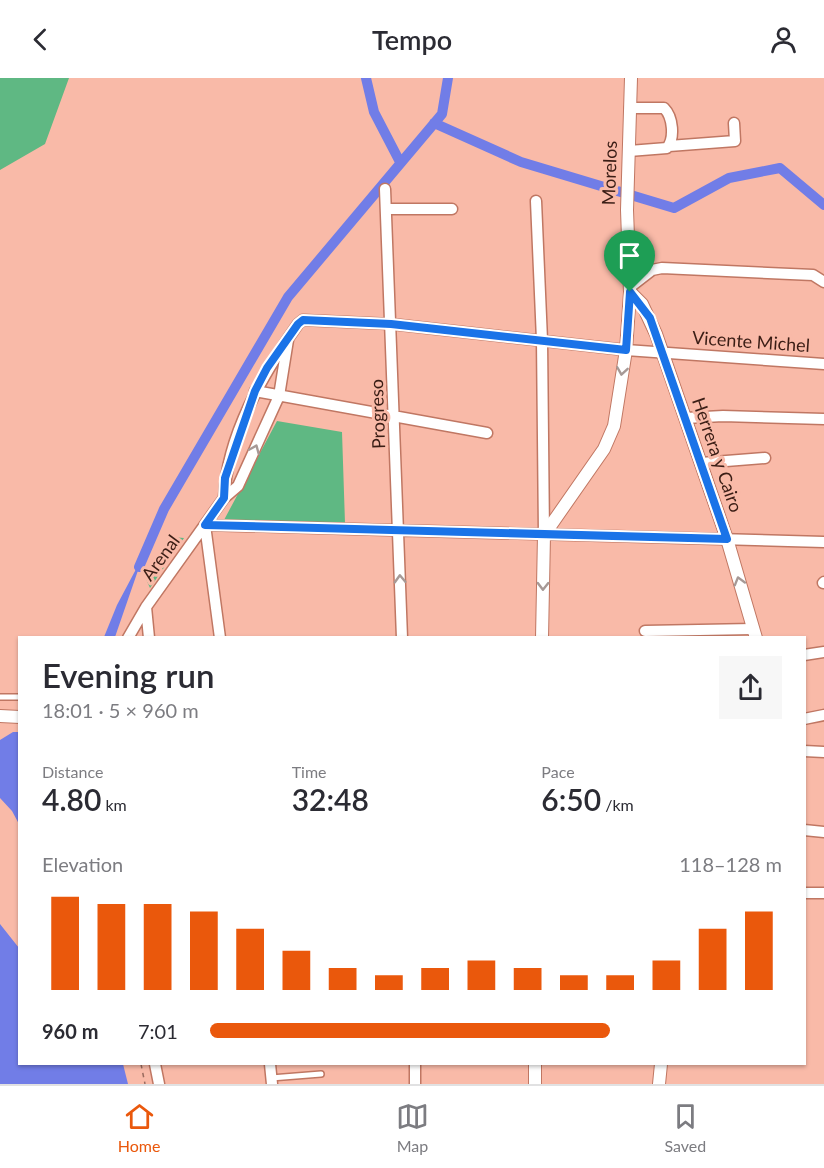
<!DOCTYPE html>
<meta charset="utf-8">
<style>
:root{--surface:#fff;--page:#f7f7f7;--text:#2b2b33;--muted:#7c7c81;--line:#e1e1e2;--accent:#ea580c}
body{margin:0;font-family:Lato,sans-serif;background:var(--page);color:var(--text);height:100vh;display:flex;flex-direction:column;font-size:22px;white-space:nowrap}
*{box-sizing:border-box;margin:0}
p{font-size:20px;color:var(--muted)}
.icon{flex:none;width:33px;height:33px;fill:none;stroke:currentColor;stroke-width:2;stroke-linecap:round;stroke-linejoin:round}
.map{position:relative;flex:1;overflow:hidden}
.panel{position:absolute;left:18px;top:558px;width:788px;height:429px;display:flex;flex-direction:column;background:var(--surface);border-radius:0px;box-shadow:0 2px 4px #0004}
.panel>*{flex:none}
.pin{position:absolute;display:grid;place-items:center;width:51px;height:51px;color:#fff;margin:-62px -26px;border-radius:50% 50% 50% 0;rotate:-45deg;box-shadow:0 0 6px #0007}
.pin .icon{rotate:45deg}
.round{display:grid;place-items:center;flex:none;width:63px;height:63px;border-radius:0px;background:var(--page)}
.overview{display:flex;align-items:center;justify-content:space-between;height:102px;padding:0 24px}
h1{font-size:33px;font-weight:600;line-height:45px}
.stats{display:grid;grid-template-columns:repeat(3,1fr);gap:9px;height:102px;padding:6px 24px}
.stats div{display:grid;align-content:center}
.stats b{font-size:30px;font-weight:600}
.stats small{font-size:16px;font-weight:400}
.stats p{font-size:16px}
.chart{height:168px;padding:12px 24px}
.chart p{display:flex;justify-content:space-between}
.chart svg{width:100%;height:108px;margin-top:6px;stroke:var(--accent);stroke-width:6}
ul{padding:0 24px;list-style:none;font-size:20px}
li{display:grid;grid-template-columns:96px 72px 1fr;align-items:center;height:45px}
li i{height:15px;border-radius:8px;background:var(--accent)}
header{display:flex;justify-content:space-between;align-items:center;height:78px;padding:0 24px;background:var(--surface);font-size:27px;font-weight:600}
.tab-bar{display:flex;justify-content:space-around;align-items:center;height:84px;border-top:2px solid var(--line);background:var(--surface);font-size:16px;color:var(--muted)}
.tab-bar a{display:grid;justify-items:center;gap:3px}
.tab-bar .selected{color:var(--accent)}
.map>svg:first-child{display:block}
.green{fill:#5fb883}
.water{fill:#717de7}
.lines{fill:none;stroke-linecap:round;stroke-linejoin:round}
.canal{stroke:#717de7;stroke-width:10}
.service-casing{stroke:#c07763;stroke-width:8}
.minor-casing{stroke:#c07763;stroke-width:13}
.tertiary-casing{stroke:#c07763;stroke-width:14}
.path{stroke:#996b5e;stroke-width:1.5;stroke-dasharray:4.5 4.5;stroke-linecap:butt}
.service{stroke:#fff;stroke-width:5}
.minor{stroke:#fff;stroke-width:10}
.tertiary{stroke:#fff;stroke-width:12}
.oneway{stroke:#a69996}
.route-casing{stroke:#fff;stroke-width:12}
.route{stroke:#1a73e8;stroke-width:8}
.labels{text-anchor:middle;stroke-width:6;stroke-linejoin:round;paint-order:stroke}
.street-label{font-size:18px;fill:#3a1d15;stroke:#f9baa8}
</style>
<header><svg class="icon" aria-label="back" viewBox="0 0 24 24"><path d="M15 5l-7 7 7 7"/></svg>Tempo<svg class="icon" aria-label="person" viewBox="0 0 24 24"><circle cx="12" cy="8" r="4"/><path d="M4 21q1-7 8-7t8 7"/></svg></header>
<div class="map">
<svg width="824" height="1006" viewBox="0 0 824 1006">
<rect width="100%" height="100%" fill="#f9baa8"/>
<!-- green -->
<path class="green" d="M0,0H69L45,66L0,92Z
M277,343L342,354L345,445L224,442Z
M172,459L184,460L150,510L145,499Z"/>
<!-- water -->
<path class="water" d="M143,478L115,559H104L117,527Z
M13,654H19V746L12,733L0,720V662Z
M0,846L19,870L20,986H123L128,1006H0Z"/>
<g class="lines">
<!-- canal -->
<path class="canal" d="M366,0L374,34L400,84
M434,45L521,84L674,130L729,100L780,90L824,127
M139,489L164,431L288,219L442,36L448,0"/>
<!-- service casing -->
<g class="service-casing">
<path id="service" d="M0,619H20
M271,1000L321,996"/>
</g>
<!-- minor casing -->
<g class="minor-casing">
<path id="minor" d="M669,68L735,63L734,45
M629,73L667,70C675,60 673,39 664,30H630
M385,111L402,560
M536,123L542,262L544,457
M386,131H452
M630,209L652,192L662,190L813,197L824,204
M255,313L487,355
M686,340L723,338L824,341
M701,385L765,380
M224,420C227,357 263,296 298,246L303,242L391,246L626,272L824,286
M823,505L824,504
M146,529L224,420L238,408L279,318L288,262
M645,553L753,551
M128,560L146,529L149,560
M220,560L205,447L824,464
M804,577L824,574
M804,641L824,637
M804,673L824,674
M804,752L824,754
M804,815H824
M155,986L159,1006
M270,986L272,1006
M415,986V1006"/>
</g>
<!-- tertiary casing -->
<g class="tertiary-casing">
<path id="tertiary" d="M630,214L642,226L656,256L727,461L756,560
M542,560L544,457L604,371L614,348L626,272L630,214L627,132L631,0
M0,638L20,639
M535,1006V986
M659,1006L661,986"/>
</g>
<!-- path -->
<path class="path" d="M141,986L145,1006"/>
<!-- service -->
<use href="#service" class="service"/>
<!-- minor -->
<use href="#minor" class="minor"/>
<!-- tertiary -->
<use href="#tertiary" class="tertiary"/>
</g>
<!-- one-way arrows -->
<defs><path id="oneway-chevron" d="M-2-3.5L2.5 0L-2 3.5" fill="none" stroke-width="1.6" stroke-linecap="round" stroke-linejoin="round" transform="scale(1.5)"/></defs>
<g class="oneway">
<use href="#oneway-chevron" transform="translate(622 293) rotate(99)"/>
<use href="#oneway-chevron" transform="translate(255 371) rotate(-67)"/>
<use href="#oneway-chevron" transform="translate(400 501) rotate(-92)"/>
<use href="#oneway-chevron" transform="translate(739 503) rotate(-106)"/>
<use href="#oneway-chevron" transform="translate(543 508) rotate(91)"/>
</g>
<g class="lines">
<!-- route casing -->
<g class="route-casing">
<path id="route" d="M630,214L650,240L727,461L205,447L224,420L225,400L255,313L267,290L298,246L303,242L391,246L626,272Z"/>
</g>
<!-- route -->
<use href="#route" class="route"/>
</g>
<g class="labels">
<!-- street labels -->
<g class="street-label">
<text transform="translate(610 95) rotate(-88)" y="6">Morelos</text>
<text transform="translate(751 264) rotate(4)" y="6">Vicente Michel</text>
<text transform="translate(378 336) rotate(-92)" y="6">Progreso</text>
<text transform="translate(717 377) rotate(71)" y="6">Herrera y Cairo</text>
<text transform="translate(161 480) rotate(-54)" y="6">Arenal</text>
</g>
</g>
</svg>
<div class="pin" style="left:630px;top:214px;background:#1e9e55"><svg class="icon" aria-label="arrive" viewBox="0 0 24 24"><path d="M6 21V4h12l-3 4 3 4H6"/></svg></div>
<section class="panel">
<div class="overview"><div><h1>Evening run</h1><p>18:01 · 5 × 960 m</p></div><a class="round"><svg class="icon" aria-label="share" viewBox="0 0 24 24"><path d="M12 15V3M7 8l5-5 5 5M5 13v7h14v-7"/></svg></a></div>
<div class="stats">
<div><p>Distance</p><b>4.80<small> km</small></b></div>
<div><p>Time</p><b>32:48</b></div>
<div><p>Pace</p><b>6:50<small> /km</small></b></div>
</div>
<div class="chart"><p><span>Elevation</span>118–128 m</p>
<svg viewBox="0 0 160 44" preserveAspectRatio="none"><path d="M5 44V6M15 44V9M25 44V9M35 44V12M45 44V19M55 44V28M65 44V35M75 44V38M85 44V35M95 44V32M105 44V35M115 44V38M125 44V38M135 44V32M145 44V19M155 44V12"/></svg>
</div>
<ul>
<li><b>960 m</b>7:01<i style="width:70%"></i></li>
</ul>
</section>
</div>
<nav class="tab-bar">
<a class="selected"><svg class="icon" aria-label="home" viewBox="0 0 24 24"><path d="M3 11l9-7 9 7M6 9v11h12V9"/></svg>Home</a>
<a><svg class="icon" aria-label="map" viewBox="0 0 24 24"><path d="M3 6l6-2 6 2 6-2v14l-6 2-6-2-6 2zM9 4v14M15 6v14"/></svg>Map</a>
<a><svg class="icon" aria-label="saved" viewBox="0 0 24 24"><path d="M7 4h10v16l-5-4-5 4z"/></svg>Saved</a>
</nav>
